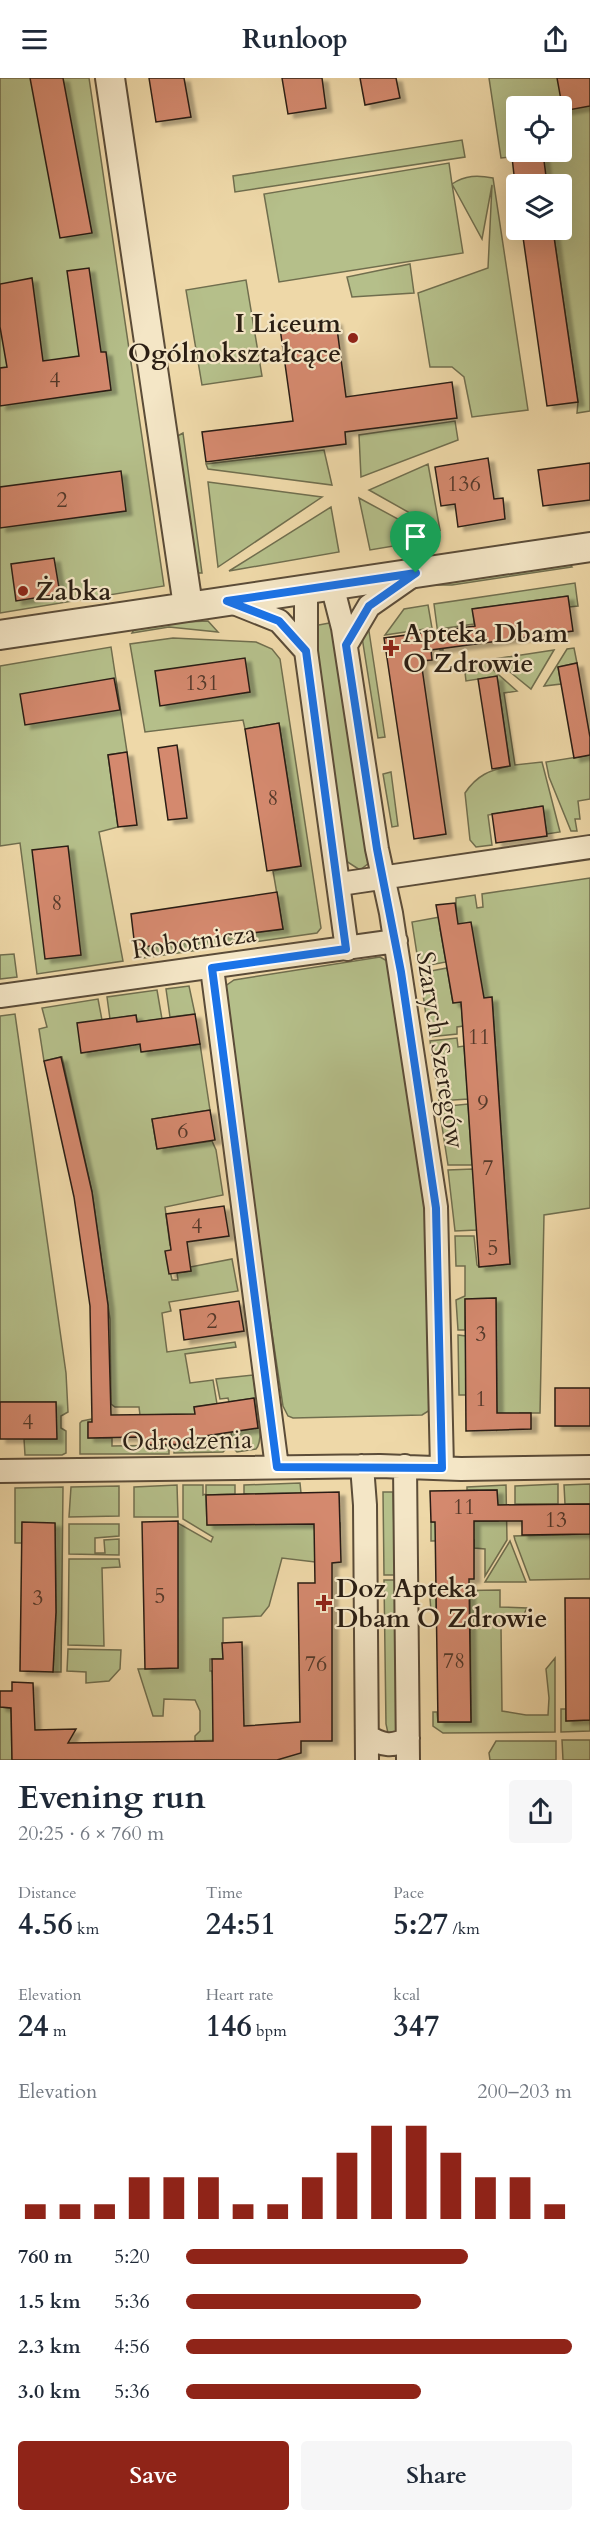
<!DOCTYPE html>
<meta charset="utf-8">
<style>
:root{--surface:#fff;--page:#f6f6f7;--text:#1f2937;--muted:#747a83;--accent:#8f2418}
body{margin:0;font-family:Cardo,serif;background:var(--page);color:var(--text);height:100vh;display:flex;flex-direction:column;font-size:22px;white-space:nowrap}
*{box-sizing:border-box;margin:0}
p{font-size:20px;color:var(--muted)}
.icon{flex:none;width:33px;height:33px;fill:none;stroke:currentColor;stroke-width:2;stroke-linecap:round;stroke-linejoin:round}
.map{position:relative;height:1682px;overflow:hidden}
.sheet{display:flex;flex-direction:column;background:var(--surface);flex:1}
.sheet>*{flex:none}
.controls{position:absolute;left:506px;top:18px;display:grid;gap:12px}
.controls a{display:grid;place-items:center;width:66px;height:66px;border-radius:6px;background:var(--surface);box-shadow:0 6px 24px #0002;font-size:30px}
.pin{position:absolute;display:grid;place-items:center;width:51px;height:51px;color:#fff;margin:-62px -26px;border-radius:50% 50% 50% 0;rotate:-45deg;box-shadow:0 0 6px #0007}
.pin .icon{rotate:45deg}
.round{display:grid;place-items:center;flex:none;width:63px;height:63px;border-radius:6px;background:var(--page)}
.head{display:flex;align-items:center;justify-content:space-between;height:102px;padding:0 18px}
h1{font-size:33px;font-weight:600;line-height:45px}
.figures{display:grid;grid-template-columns:repeat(3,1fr);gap:9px;height:102px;padding:6px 18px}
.figures div{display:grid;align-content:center}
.figures b{font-size:30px;font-weight:600}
.figures small{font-size:16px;font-weight:400}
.figures p{font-size:16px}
.chart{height:168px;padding:12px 18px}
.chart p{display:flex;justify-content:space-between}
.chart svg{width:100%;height:108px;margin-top:6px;stroke:var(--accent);stroke-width:6}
.primary-button{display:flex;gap:12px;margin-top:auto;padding:12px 18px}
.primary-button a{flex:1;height:69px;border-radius:6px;background:var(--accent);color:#fff;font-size:24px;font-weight:600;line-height:69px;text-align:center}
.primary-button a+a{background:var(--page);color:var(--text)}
ul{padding:0 18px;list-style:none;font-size:20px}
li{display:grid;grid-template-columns:96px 72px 1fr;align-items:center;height:45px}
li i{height:15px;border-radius:8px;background:var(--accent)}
header{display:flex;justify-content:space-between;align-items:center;height:78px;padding:0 18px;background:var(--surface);font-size:27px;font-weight:600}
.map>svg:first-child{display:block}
.green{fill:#b5bf8a;stroke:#706e4e;stroke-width:1.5;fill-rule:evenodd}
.building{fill:#d4896e;stroke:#2a1e13;stroke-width:1.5;filter:url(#shadow)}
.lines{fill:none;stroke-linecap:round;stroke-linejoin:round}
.minor-casing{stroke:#5b4c38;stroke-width:26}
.tertiary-casing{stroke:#5b4c38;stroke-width:32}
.minor{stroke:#f4e6c6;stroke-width:22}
.tertiary{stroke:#f4e6c6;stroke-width:28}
.route-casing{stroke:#fff;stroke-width:12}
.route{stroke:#1a73e8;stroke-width:8}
.poi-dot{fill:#8f2418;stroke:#f4e6c6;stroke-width:2}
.labels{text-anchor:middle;stroke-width:4.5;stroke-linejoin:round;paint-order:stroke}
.number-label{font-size:22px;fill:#54392a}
.poi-label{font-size:26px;font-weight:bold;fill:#2a1e13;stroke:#f4e6c6;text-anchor:start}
.street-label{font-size:26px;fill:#2a1e13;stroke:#f4e6c6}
</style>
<header><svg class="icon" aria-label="menu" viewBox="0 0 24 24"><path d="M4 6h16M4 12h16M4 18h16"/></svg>Runloop<svg class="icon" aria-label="share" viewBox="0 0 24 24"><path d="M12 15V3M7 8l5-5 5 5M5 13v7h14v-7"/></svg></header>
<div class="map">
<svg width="590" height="1682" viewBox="0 0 590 1682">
<defs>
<filter id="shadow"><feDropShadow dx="6" dy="4" stdDeviation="1.5" flood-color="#0004"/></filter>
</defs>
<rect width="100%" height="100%" fill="#eed8a8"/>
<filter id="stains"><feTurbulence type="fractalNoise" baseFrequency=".00333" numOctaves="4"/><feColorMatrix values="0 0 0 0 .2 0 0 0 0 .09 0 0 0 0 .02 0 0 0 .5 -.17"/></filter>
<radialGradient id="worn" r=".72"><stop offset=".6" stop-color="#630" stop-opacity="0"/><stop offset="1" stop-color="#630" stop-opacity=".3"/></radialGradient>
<!-- green -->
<path class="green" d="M0,0H89L164,508L0,535Z
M489,0H590V333L577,335L578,324L553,152H561V106H547L542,75L501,80ZM516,28H561V74H516Z
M462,62L465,79L235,114L233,98Z
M449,85L452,106C465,97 478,97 493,100L528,332L472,339L464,299L452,289H430L418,215L488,190L492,107L482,161L452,106L463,175L279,204L264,116Z
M410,186L414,215L352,219L347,199Z
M246,202L262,298L202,307L186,212Z
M455,343L458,362L361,399L359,357Z
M183,355L202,495H197L174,360Z
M324,372L332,407L208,391L206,386Z
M428,386L440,452L369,412Z
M208,404L322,419L218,489Z
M359,420L435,461L370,472Z
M331,429L339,474L229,493Z
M568,484L572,489L452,507H436L453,501Z
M575,505L578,528L569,529L567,518L473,531L474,546L440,551L443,572H440L434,526Z
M428,527L432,550L385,557L404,531Z
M367,540L385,659L378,660L362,559Z
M208,543L218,554L169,549L132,555L137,546Z
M335,544L369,785L360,792L346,783L313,548Z
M173,560L256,564L272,571L280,581L321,850L317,855L137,881L135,870L283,851L273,793L301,788L279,645L245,651L243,642L145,654L130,566Z
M111,569L127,674L108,677L118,749L99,754L123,883L37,896L20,765L0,768V588Z
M574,570L577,585L558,589L561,606L544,608L567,571Z
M554,572L531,611L494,581Z
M483,583L517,613L504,615L515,687L542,684L560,754L547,756L542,728L488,737L492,767L476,769L470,762L465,715C477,697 490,692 510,688L497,598L466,603L464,586Z
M590,677V721L578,723L580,741H575L577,753H571L549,699L546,684Z
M391,694L398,748L392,749L383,696Z
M590,800V1130L544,1137L540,1335H520L497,1352L496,1220L465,1221V1252H458L456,1222L465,1218V1188H456L455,1158H474L477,1187L479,1189L510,1186L492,919L484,920L440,850L446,884L419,889L412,844L456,836V820L475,817L477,830L483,829L482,816Z
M14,876L17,899L0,901V877Z
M380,879L389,884L427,1130L430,1332L422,1337L293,1340L288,1338L283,1328L222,922L224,909L234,902Z
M447,890L453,925L461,924L463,948L457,949V956L429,959L420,895Z
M189,908L195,936L170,939L166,911Z
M157,912L162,941L137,944L136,937L110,941L107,919Z
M98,921L102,942L82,975L140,966L142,974L200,966L210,1032L152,1041L157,1071L212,1063L216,1072L223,1117L165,1129L170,1167L185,1170L166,1174L172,1202H178L177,1195L191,1193L190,1189L232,1181L238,1213L169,1224L171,1233L162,1235L167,1274L235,1264L236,1269L185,1276L190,1305L213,1302L217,1326L194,1329L195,1336L140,1337L139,1329H115L111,1326L110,1241L92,1114L62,979L44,983L39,951L47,949L42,930Z
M15,936L66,1295L68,1334L61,1338V1350L66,1353V1375L62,1377H25L24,1361H56V1324H0V938Z
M457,960L458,969L464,968L468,1021L439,1023L430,963Z
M468,1026L472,1087H448L439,1029Z
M473,1091L477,1152L455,1153L448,1092Z
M458,1257L466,1258V1317H459Z
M253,1297C255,1314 266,1360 256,1371L237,1374L233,1370L231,1354L258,1350L254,1320L229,1324L228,1320L220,1321L216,1301Z
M92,1341V1344L88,1345V1360H112V1368L169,1367V1376H80V1345L82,1343Z
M224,1355L226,1371L223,1374L174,1375V1367L200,1366L199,1359Z
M300,1405L301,1415L244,1416V1407Z
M558,1406V1426H515V1408Z
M590,1406V1426H565L564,1407Z
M177,1407L178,1439H134V1409Z
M183,1407H203V1417L206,1416V1407H235V1416L206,1417L207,1447L340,1445V1460L315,1484L282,1480L269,1528L261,1538L223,1540V1581H210V1593H212L224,1662L195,1663V1658L200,1653V1633L195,1622L164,1621L163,1638H153L138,1591L178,1590L176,1444L211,1464L213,1459L183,1441Z
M506,1407L507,1462L485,1498V1471L474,1470V1462L431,1463V1444L498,1443L497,1412H467V1409Z
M119,1408V1438L69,1439L71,1409Z
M63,1409L61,1594H53L56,1533L55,1446L22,1445V1465H15V1410Z
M383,1414H393L395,1497H384Z
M69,1446H119V1458L95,1460V1475H105L104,1462L119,1461V1477L69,1476Z
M590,1456V1501H584L530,1502L515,1462L514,1458Z
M510,1463L526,1504H485Z
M69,1481H119L120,1489L102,1490L104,1568L68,1567Z
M384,1502H395L396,1653L389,1660L386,1646Z
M500,1512V1529L527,1530L522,1540L505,1542L501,1549L502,1633L526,1637H548L549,1620L546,1591L555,1580V1654L443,1655L433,1648V1634H437L438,1644H471L470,1522H436V1533H431L430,1520L438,1513Z
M68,1571L121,1572L120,1591L109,1603L86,1605V1594L67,1593Z
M0,1629L11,1630L12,1682H0Z
M561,1631H566V1643L590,1642V1653L561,1654Z
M562,1662H590V1682H563Z
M496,1663H556V1682H490L489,1675Z"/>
<!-- building -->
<path class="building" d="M30,0H63L92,155L60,160Z
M149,0H184L191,39L156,44Z
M282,0H322L326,30L288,36Z
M360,0H396L400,20L365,27Z
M557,0H590V28L563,33Z
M543,75L547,106H515L512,79Z
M522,152H553L578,324L547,328Z
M89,190L101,274H106L111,312L0,328V290L7,289L0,249V206L32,200L43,283L79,278L67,193Z
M336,243L346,319L452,304L457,340L345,354L346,366L206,384L202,354L293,343L280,250Z
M488,380L494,421L503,420L505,441L458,449L455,426L441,428L435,389Z
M590,385V422L543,428L538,392Z
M121,393L126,433L0,450V409Z
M54,480L60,516L16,523L11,486Z
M568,518L573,553L431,572L432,582L421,583L446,756L414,761L384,560L475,548L472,531Z
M245,580L250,614L160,628L155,593Z
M577,585L590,659V677L574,680L558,589Z
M497,598L510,688L492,691L478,601Z
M114,600L120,632L25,647L20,616Z
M279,645L301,788L267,793L245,651Z
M177,667L187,740L168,742L158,670Z
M127,674L137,747L118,749L108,677Z
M543,728L547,758L496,765L492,736Z
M68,768L81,877L45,881L32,772Z
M277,814L283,851L135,870L131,836Z
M455,825L458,846L471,844L484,920L492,919L510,1186L479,1189L461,924L453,925L436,827Z
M195,936L200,966L141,974L140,966L81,975L77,945L136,937L137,944Z
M61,979L92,1114L108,1227L111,1337L195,1336L194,1329L254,1320L258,1350L199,1359L200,1366L141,1367L140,1359L88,1360V1344H92L90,1228L74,1119L44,983Z
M210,1032L215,1062L157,1071L152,1041Z
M224,1128L229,1158L187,1164L191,1193L169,1196L165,1173L171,1172L166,1136Z
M496,1220L497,1335H531V1351L466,1353L465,1221Z
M239,1223L244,1253L184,1262L180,1232Z
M555,1310H590V1348H555Z
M0,1324H56L57,1361H0Z
M497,1412L498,1427L590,1426V1456L522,1457V1443H474V1501H469L471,1644H438L435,1444H431L430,1413Z
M339,1414L341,1484L332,1485V1663H301V1675L277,1682H12L11,1630L0,1629V1613H12V1604L33,1605L35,1652L76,1651L68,1665L213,1663L212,1581H223L222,1565L242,1564L244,1648L300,1644L298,1505H315L314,1446L207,1447L206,1417Z
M178,1443V1590L145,1591L142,1444Z
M22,1444L55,1445L56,1534L53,1594L20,1593Z
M565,1520H590V1642L566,1643Z"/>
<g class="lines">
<!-- minor casing -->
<g class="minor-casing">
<path id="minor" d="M332,507L343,550L377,771L391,835L436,1129L442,1390
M306,511V573L347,871
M229,523L279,543L306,573
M346,567L369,528L412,498
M340,806L590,769
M212,890L277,1389
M0,918L396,863
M362,1388L365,1427L367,1682
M405,1388L408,1682
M0,1393L380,1388L461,1391L590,1389
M367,1658C381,1667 393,1670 408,1660"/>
</g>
<!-- tertiary casing -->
<g class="tertiary-casing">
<path id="tertiary" d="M110,0L188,528
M0,557L590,469"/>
</g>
<!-- minor -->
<use href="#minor" class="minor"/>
<!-- tertiary -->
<use href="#tertiary" class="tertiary"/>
</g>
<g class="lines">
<!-- route casing -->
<g class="route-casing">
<path id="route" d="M416,495L369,528L346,567L377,771L401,894L436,1130L442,1390L277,1389L212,890L346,871L306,573L279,543L227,523Z"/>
</g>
<!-- route -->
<use href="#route" class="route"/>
</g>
<!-- markers -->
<g class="poi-dot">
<circle cx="353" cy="260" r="6"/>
<circle cx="23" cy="513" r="6"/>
<path d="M388 561h6v6h6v6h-6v6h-6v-6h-6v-6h6z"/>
<path d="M321 1516h6v6h6v6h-6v6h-6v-6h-6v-6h6z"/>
</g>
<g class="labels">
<!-- number labels -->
<g class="number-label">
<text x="55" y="309">4</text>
<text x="464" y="413">136</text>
<text x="62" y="429">2</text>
<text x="202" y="612">131</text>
<text x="273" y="727">8</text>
<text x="57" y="832">8</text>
<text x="479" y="966">11</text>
<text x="483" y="1032">9</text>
<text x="183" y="1060">6</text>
<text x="488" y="1097">7</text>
<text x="197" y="1155">4</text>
<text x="493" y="1177">5</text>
<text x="212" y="1250">2</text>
<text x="481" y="1263">3</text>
<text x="481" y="1328">1</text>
<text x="28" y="1351">4</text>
<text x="464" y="1436">11</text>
<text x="556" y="1449">13</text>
<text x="160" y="1525">5</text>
<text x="38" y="1527">3</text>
<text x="454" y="1590">78</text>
<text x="316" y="1593">76</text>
</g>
<!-- poi labels -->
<g class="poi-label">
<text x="341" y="254" text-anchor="end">I Liceum<tspan x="341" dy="30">Ogólnokształcące</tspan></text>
<text x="35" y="522">Żabka</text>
<text x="403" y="564">Apteka Dbam<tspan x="403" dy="30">O Zdrowie</tspan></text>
<text x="336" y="1519">Doz Apteka<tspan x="336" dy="30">Dbam O Zdrowie</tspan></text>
</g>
<!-- street labels -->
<g class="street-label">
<text transform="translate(194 863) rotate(-8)" y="9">Robotnicza</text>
<text transform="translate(441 972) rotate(81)" y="9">Szarych Szeregów</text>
<text transform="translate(187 1362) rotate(-1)" y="9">Odrodzenia</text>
</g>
</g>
<rect width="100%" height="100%" filter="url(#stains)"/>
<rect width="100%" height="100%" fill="url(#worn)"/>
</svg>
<div class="controls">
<a><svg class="icon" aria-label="locate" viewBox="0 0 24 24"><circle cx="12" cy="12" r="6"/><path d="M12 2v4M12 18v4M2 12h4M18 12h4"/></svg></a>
<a><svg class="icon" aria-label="layers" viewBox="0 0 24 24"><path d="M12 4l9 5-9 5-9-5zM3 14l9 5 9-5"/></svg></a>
</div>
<div class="pin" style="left:416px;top:495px;background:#1e9e55"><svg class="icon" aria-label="arrive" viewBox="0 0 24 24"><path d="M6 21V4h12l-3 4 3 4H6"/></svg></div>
</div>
<section class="sheet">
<div class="head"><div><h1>Evening run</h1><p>20:25 · 6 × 760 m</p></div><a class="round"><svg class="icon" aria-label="share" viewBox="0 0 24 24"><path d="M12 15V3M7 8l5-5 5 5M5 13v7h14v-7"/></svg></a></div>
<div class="figures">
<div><p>Distance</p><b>4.56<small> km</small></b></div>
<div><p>Time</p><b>24:51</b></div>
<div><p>Pace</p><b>5:27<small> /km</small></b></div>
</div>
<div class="figures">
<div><p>Elevation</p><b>24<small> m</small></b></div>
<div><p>Heart rate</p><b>146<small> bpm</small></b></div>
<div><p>kcal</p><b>347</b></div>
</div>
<div class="chart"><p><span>Elevation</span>200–203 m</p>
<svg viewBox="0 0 160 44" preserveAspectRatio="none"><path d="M5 44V38M15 44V38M25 44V38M35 44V27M45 44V27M55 44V27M65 44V38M75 44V38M85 44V27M95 44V17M105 44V6M115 44V6M125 44V17M135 44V27M145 44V27M155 44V38"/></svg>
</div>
<ul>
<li><b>760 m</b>5:20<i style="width:73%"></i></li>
<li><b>1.5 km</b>5:36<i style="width:61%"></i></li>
<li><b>2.3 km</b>4:56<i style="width:100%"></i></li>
<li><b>3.0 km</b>5:36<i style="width:61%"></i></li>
</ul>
<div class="primary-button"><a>Save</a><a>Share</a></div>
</section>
